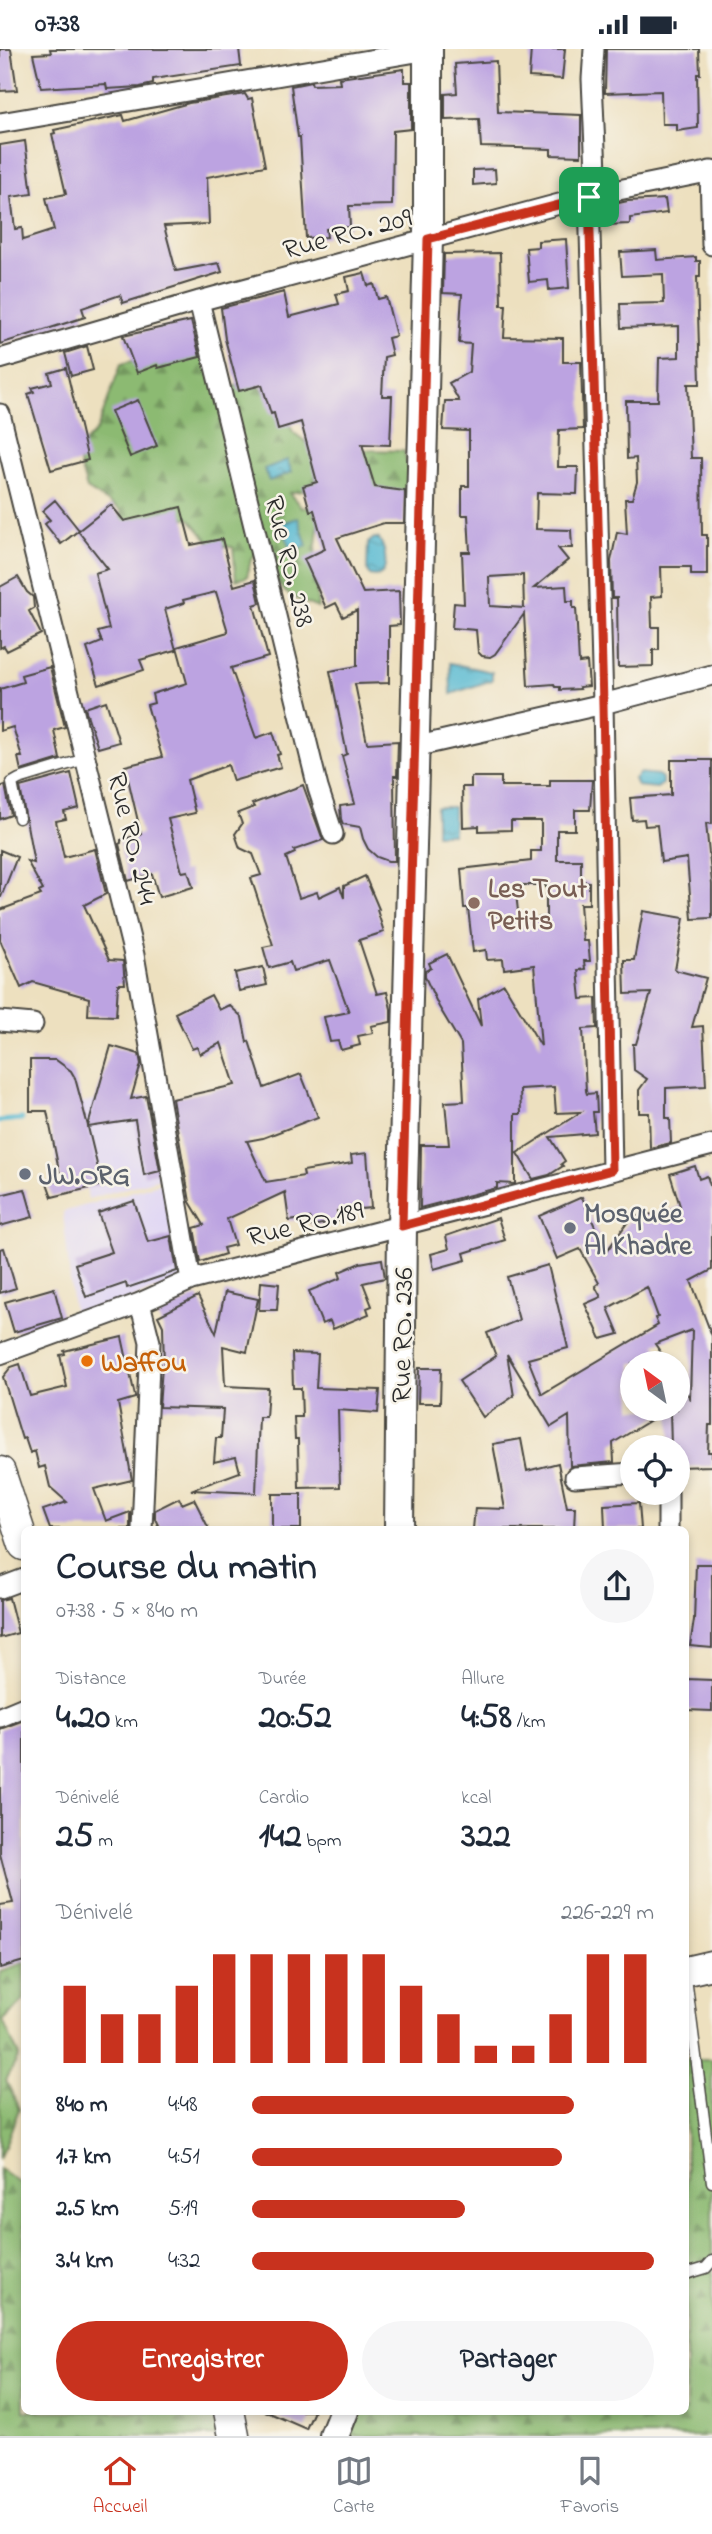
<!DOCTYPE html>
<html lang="fr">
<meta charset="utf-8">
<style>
:root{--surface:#fff;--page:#f6f6f7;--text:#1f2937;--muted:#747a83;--line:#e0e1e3;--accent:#c8321e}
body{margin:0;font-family:"Indie Flower",sans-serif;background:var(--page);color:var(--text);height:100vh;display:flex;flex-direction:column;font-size:26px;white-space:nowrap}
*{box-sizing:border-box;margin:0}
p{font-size:23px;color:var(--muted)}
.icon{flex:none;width:38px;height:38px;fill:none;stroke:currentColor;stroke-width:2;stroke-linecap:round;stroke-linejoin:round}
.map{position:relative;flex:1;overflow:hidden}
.details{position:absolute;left:21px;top:1477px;width:668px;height:889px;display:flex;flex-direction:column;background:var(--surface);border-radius:10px;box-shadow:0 4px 10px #0003}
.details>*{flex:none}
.needle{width:46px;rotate:327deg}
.tools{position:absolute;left:620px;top:1302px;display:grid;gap:14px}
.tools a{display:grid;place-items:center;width:70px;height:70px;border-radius:50%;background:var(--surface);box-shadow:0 4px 10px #0003;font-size:35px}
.pin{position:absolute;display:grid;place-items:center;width:60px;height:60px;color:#fff;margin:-30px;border-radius:14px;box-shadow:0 4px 10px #0006}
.round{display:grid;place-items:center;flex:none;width:74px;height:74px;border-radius:37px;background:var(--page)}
.overview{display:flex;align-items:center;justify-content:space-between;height:119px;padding:0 35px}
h1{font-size:38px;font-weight:700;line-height:52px}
.figures{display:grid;grid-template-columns:repeat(3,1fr);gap:10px;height:119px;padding:7px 35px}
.figures div{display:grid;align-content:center}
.figures b{font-size:35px;font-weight:700}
.figures small{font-size:19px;font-weight:400}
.figures p{font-size:19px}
.chart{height:196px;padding:14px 35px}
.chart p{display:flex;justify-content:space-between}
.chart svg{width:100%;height:126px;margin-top:7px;stroke:var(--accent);stroke-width:6}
.action{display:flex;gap:14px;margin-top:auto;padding:14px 35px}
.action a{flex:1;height:80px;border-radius:42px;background:var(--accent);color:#fff;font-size:28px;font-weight:700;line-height:80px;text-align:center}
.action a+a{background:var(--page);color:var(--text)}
ul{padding:0 35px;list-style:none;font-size:23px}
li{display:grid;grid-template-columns:112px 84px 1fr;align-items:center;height:52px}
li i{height:18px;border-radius:9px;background:var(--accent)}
.status{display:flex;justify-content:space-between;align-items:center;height:49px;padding:0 35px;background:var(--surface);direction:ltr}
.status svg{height:19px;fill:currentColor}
.tab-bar{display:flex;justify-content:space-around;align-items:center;height:98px;border-top:2px solid var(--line);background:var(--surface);font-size:19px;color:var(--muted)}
.tab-bar a{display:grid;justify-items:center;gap:4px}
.tab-bar .current{color:var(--accent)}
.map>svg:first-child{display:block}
.built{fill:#dfd5f5}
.forest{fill:url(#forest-firs);stroke:#5c724e;stroke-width:2}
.water{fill:url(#water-ripples);stroke:#3f727e;stroke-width:2}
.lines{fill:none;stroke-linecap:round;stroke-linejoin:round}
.stream{stroke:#53b8d1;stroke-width:5}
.building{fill:#bca3e1;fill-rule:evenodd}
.lane-casing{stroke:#484641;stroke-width:13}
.street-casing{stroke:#484641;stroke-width:23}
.secondary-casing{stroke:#484641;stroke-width:32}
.primary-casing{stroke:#484641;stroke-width:33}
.lane{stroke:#fff;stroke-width:10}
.street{stroke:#fff;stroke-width:19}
.secondary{stroke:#fff;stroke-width:28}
.primary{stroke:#fff;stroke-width:30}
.route-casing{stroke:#fff;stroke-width:14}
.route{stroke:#c8321e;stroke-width:9}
.education-dot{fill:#8d6e63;stroke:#f7f3e8;stroke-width:2.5}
.worship-dot{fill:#6b7280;stroke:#f7f3e8;stroke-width:2.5}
.food-dot{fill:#e8710a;stroke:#f7f3e8;stroke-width:2.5}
.labels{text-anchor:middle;stroke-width:5;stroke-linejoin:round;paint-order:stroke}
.street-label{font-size:28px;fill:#2b2b2b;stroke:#f7f3e8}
.education-label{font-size:28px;font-weight:bold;fill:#785e54;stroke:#f7f3e8;text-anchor:start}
.worship-label{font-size:28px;font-weight:bold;fill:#5b616d;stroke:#f7f3e8;text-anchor:start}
.food-label{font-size:28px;font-weight:bold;fill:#c56008;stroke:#f7f3e8;text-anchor:start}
</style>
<div class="status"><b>07:38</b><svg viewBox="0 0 49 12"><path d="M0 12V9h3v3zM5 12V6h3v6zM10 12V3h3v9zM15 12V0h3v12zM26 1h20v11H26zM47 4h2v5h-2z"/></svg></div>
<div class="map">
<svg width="712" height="2387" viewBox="0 0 712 2387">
<defs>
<pattern id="forest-firs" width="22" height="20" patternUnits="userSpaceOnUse" patternTransform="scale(1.75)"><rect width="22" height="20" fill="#8cba72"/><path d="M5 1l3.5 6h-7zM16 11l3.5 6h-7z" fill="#73975e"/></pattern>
<pattern id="water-ripples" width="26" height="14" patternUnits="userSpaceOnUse" patternTransform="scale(1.75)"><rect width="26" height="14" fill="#53b8d1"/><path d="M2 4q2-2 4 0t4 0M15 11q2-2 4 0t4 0" fill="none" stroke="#4596aa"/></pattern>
</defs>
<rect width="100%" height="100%" fill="#f7f3e8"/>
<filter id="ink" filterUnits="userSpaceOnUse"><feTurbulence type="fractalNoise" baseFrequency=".0143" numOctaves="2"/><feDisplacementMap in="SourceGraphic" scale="14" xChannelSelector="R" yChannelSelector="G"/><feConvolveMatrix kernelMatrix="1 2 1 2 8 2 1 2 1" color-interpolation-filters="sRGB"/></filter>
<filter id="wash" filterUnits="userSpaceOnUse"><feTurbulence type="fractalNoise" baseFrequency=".00686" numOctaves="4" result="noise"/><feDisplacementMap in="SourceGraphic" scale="28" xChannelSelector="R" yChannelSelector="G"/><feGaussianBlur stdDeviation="1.57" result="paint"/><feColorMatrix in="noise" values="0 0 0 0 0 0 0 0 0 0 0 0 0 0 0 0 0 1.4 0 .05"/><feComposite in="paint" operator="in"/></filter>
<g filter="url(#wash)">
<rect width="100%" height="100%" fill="#ede0bf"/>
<!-- built -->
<path class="built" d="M148,1047L164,1128L88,1150L74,1054Z
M168,1132L186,1230L74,1270L63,1163Z"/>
<!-- forest -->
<path class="forest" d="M204,298L229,340L250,331L279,352L293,383L315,400L404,402L410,429L390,466L314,440L289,444L302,459L321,455L314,512L318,559C273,542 274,537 271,490L251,510L247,528L236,531L233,498L213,497L190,470L167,469L122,488L121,461L87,440L76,403L97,381L121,315L171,301Z
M24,1914V1951L3,1972L19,2007L6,2031L19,2060L0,2110V1922Z
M686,2010H712V2387H348L360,2363L686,2362Z
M0,2120L24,2137V2362L218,2363L224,2387H0Z"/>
<!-- water -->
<path class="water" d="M287,411L292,423L269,432L264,420Z
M298,469L307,497L291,502L282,474Z
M374,489L379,490C387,501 391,532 370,526L367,521L368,494Z
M450,614L492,623V631L451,645Z
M640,724L658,726L662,729V735L657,739L637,737L634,730Z
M436,758H453V785H436Z"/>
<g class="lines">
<!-- stream -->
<path class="stream" d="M0,1072L22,1070"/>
</g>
<g id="blocks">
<!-- building -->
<path class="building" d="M0,0H11L17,41L0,42Z
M50,0H239L241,17L153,30V35L140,38L107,40L106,35L41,39L33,5L51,4Z
M531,0H565L562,30L529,28Z
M606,0H699L700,25H697L698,79L677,82V75H662L661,42L605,44Z
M496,12L498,63L581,66V107L551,106V100L481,98L479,70L445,71V45L457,44L455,15Z
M404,20V33H411V80L393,82L392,156L349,157L350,178L326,180L327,188L306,189L300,88H298L291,37L311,33L312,36L340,35L339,29Z
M245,45L248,50L252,49L265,117L207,128L209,175L164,177L176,222L219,214L222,223L123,254L120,246L82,259L85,268L0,295V96L25,92L32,145L11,148L15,180L22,179L23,191L54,181L46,149L66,145L52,85L55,84L54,81L123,66L125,72L189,54Z
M495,120L496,134L473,136V121Z
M665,150L667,164L630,169V175L604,176V157L628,152Z
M566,190L569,239L549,241L548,231L529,233L526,199L538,198V192Z
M656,201L657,211L696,208V212H700V228H697L700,335H688L691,409H701L702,486H707V526H691V518H661L662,547L651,548L652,578H659V601H653V617L618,618L617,549H612L611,512L617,483L627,485L625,450H632L637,433L636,409L627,410L626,352H658L659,309L679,308V277L621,279L620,255L664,254L663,225L622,227L620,203Z
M500,204L501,256H506L504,288L563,289V313H581L583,380L559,381L558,418H578L577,445L537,444L536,480L571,481L572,499H558L568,511L534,539L566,537L567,552H573V559H576L579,614L587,613L589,637L579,638L580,640L560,641V638H555L554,635L528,637L524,565L495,605L490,608L482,607L478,603L476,581L452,579L454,554L464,555L462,503H470L468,466H462V437H469V382L443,381L445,352H459L449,334L469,323L471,295L459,294L462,245L443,244L444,205ZM523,526L524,559L490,557L489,528Z
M364,224L368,237L374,235L378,250L386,248L396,287L388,289L392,306L384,308L382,347H392L390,396L362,395L375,438L405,442L404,474H384L337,489L363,544L399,542L400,576L389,577V634L355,635L367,694L398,692L397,727H394L395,812H388L377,808L368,800L363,790L360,778L343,775L341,770L340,757L355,755L342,707L347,705L330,622L357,617V561L343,568L336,554L326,559L304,510L325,500L314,461L310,462L303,437L317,433L301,373L278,380L274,364L271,365L262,336L239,342L225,290L221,259L284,243L289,268L339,255L336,245L349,242L346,228Z
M191,272L200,308L158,319L157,316L137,324L123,287Z
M87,297L93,321L71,327L65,304Z
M66,319L88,411L51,421L28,345L34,343L32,339L52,334L49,324Z
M138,351L157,397L130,408L111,362Z
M55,451L79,481L61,495L45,475L50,471L42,462Z
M111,456L124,472L181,458L191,496L222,490L234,537L255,531L260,554L254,556L268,608L231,619L256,689L273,683L280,705L277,706L281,718L233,732L228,716L187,731L195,764L168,770L182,823L188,822L193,838L159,848L152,825L128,832L119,795L121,794V791L141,785L125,717L162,708L147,656L154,654L152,645L187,634L177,598L228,583L216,543L183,551L184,554L165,560L176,601L140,611L144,621L99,636L87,599L102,593L98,583L109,580L95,524L108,520L78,482Z
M18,528L27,543L33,548L34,559L29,562L41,585L7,602L4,597L0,599V538Z
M50,618L65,678L54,681L60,710L21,722L18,708H22L13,678L0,682V640L23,633L21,626Z
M106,652L119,693L98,699L85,659Z
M671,711H712V775L706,774L712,835V869L692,870L687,809L661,813L657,776L645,777L644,770L632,771L630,749L671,746Z
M71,724L79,759L64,763L66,770L56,772L64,808L95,800L106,845L84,856L109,911L123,912L125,935H118L116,967L88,966L89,949L33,933L21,939L0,891V861L41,846L39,843L43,841L27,812L34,814L20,738Z
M471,728H501V737H550V731H592L590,761H575V781H557V811H581V832L589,833V855H580L583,892H588L590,912H584L585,920L578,921L581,950L596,949L597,979L583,980L586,1042L587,1045L596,1044L597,1063H593L595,1084L550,1088L565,1112L561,1115L563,1117L549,1126L533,1130L517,1104L581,1063L556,1064L554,1038L520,1040L521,1065H515V1135L497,1134V1139L420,1159L421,1096H449L445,1053L464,1052L461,995L439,958L425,928V922L431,919L429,914L447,905L481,977L478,950L504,935L541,997L534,916L504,920L503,910L487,911L486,901L473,903L468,859H464L461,820L531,812V802H541V772H511V781L479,782V777L463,778L462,738H471ZM515,836H546V868L519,871Z
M5,736L11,766L0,770V738Z
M303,736L323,791L294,801L295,804L286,808L299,849L317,843L319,848L340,838L344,849V837L365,827L379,860L377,861L384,883L359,891L377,945L387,943L391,960V973L371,977L373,984L358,987L360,996L341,1001L338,992L330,993L324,968L349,963L330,911L293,922L290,913L269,919L263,898L273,896L251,829L261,826L253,805L240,799L235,785L242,775L238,764L254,758L252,755Z
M0,801L17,808L1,848H0Z
M643,862L684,869L675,921L706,929L692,978L703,977L706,1037L666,1039V1069H670L671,1094L650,1099L649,1064H639V1041L647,1030L634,1021L633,995H636L651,944L625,945L624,911H634Z
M263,918L267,936L239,942L235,924Z
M211,946L219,961L229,956L242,968L247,993L249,992L264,1039L301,1025L318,1068L263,1089L247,1092L266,1133L304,1127L303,1122L352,1114L351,1106L367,1104L371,1159L337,1162L339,1172L311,1177L310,1169L289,1172L285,1143L227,1170L235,1196L223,1199L225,1205L200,1213L194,1179L204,1176L190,1153L172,1050L235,1036L221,994L200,1005L197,998L192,1000L175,964Z
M111,997L139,1005L141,1015L131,1050L146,1047L160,1122L144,1126L135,1071L88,1078L102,1136L52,1148L47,1134L61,1131L47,1062H30V1011H56L71,1022L75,1029L88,1077Z
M695,1117L699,1130L707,1127L712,1143V1221L691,1232L712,1287V1376H709L708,1403H712V1417L677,1418V1398H671L670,1360H677V1328L690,1349L692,1281L655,1295L668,1314H632V1360H669L613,1394L614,1413L570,1417L569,1367L551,1378L507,1305L514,1347L483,1368L459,1332L496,1307L487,1284L519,1271L507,1228L548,1216L568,1299L528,1310L542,1345L658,1276L655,1269L658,1268L647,1238L608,1259L619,1285L601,1290L585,1255L601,1248L595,1237L599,1234L580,1200L557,1210L539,1167L582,1148L606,1203L627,1174L635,1168L644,1165L660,1166L680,1157L670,1125Z
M25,1140L33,1168L0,1177V1146Z
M134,1152L148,1193L171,1187L177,1222L127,1239L126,1234L86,1248L75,1215L112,1203L98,1164Z
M498,1169L505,1191L464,1204L466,1211L434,1220L431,1205L449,1200L446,1187Z
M4,1199L16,1239L0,1244V1200Z
M382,1210L385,1229L363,1234L372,1257L367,1259L369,1265L333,1280L330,1272L322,1275L309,1242L341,1229L339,1223L360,1214Z
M261,1233L279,1235L277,1261H259Z
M54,1239L62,1269L14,1283L5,1253Z
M225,1243L258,1250L247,1303L223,1297L225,1337L268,1339L266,1368H259L256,1444L191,1441L240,1423L236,1408L214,1413L216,1389H221L223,1360L159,1358L162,1318H164L163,1277L158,1267L198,1247L216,1284Z
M122,1288L135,1347V1349L118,1354L132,1431L94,1440L106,1472L130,1463V1480H50L43,1461L67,1453L50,1438L45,1417L39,1419L35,1402L30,1404L25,1389L22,1390L3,1328L11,1318L20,1315L30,1347L67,1338L60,1306L65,1305L64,1302Z
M292,1304L318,1305L316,1339L380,1341L378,1364L338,1361L340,1438L299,1439L298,1390H295L294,1368H302L301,1339H293Z
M419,1319H441L440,1354H418Z
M521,1390L527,1422L558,1414L567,1458H575L574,1480H473L475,1459L505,1460L493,1395Z
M272,1445H301V1480H272Z
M179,1449L182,1455L194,1450L209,1480H160L155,1470V1461Z
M639,1454L641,1480H605L604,1456Z
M696,1515H712V1599L690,1597L694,1571Z
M9,1549L18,1584L0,1589V1551Z
M686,1630L712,1631V1662L686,1661Z
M24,1671V1912L0,1919V1856L13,1854L0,1805V1680Z
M265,2362H314L306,2380Z"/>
</g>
</g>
<g filter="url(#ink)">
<use href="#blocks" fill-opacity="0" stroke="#484641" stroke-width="2"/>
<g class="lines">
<!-- lane casing -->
<g class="lane-casing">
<path id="lane" d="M19,769L12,734L19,730L85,710
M686,1929L712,2133
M686,2225L706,2219L712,2212"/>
</g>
<!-- street casing -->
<g class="street-casing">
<path id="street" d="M594,0L592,30L597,146
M0,74L428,1
M710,122L712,196
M589,147L603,655L612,1121
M199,252L318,739L333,785
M0,310L199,252L589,147L712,122
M0,365L134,906L191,1231
M414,698L603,655L712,626
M0,972L33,975
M140,1254L150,1293L142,1480
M0,1305L140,1254L191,1231L712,1096
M575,1428L632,1424
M668,1480V1444
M0,1539L24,1530
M0,1668L24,1658"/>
</g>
<!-- secondary casing -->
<g class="secondary-casing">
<path id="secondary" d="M399,1480L402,1177L428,190V0
M686,1922L712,1916
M334,2387L344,2362"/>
</g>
<!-- primary casing -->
<g class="primary-casing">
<path id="primary" d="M0,1423L24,1496
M229,2362L234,2387"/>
</g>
<!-- lane -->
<use href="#lane" class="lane"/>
<!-- street -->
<use href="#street" class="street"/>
<!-- secondary -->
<use href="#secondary" class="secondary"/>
<!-- primary -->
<use href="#primary" class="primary"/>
</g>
</g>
<g class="lines" filter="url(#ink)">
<!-- route casing -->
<g class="route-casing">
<path id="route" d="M589,148L603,655L612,1121L402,1177L428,190Z"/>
</g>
<!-- route -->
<use href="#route" class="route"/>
</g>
<!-- markers -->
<circle class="education-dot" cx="474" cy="854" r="7"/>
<g class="worship-dot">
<circle cx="25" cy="1125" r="7"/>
<circle cx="570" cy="1179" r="7"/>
</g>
<circle class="food-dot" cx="87" cy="1312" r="7"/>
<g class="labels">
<!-- street labels -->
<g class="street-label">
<text transform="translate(347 183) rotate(-15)" y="10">Rue RO. 209</text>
<text transform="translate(291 512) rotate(76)" y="10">Rue RO. 238</text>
<text transform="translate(134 789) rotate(76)" y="10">Rue RO. 244</text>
<text transform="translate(305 1173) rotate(-14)" y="10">Rue RO.189</text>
<text transform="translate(401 1286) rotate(-89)" y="10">Rue RO. 236</text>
</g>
<!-- education labels -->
<g class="education-label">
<text x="488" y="848">Les Tout<tspan x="488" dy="32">Petits</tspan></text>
</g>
<!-- worship labels -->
<g class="worship-label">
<text x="39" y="1135">JW.ORG</text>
<text x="584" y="1173">Mosquée<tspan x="584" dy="32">Al Khadre</tspan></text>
</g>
<!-- food labels -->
<g class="food-label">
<text x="101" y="1322">Waffou</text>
</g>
</g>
</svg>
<div class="tools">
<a><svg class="needle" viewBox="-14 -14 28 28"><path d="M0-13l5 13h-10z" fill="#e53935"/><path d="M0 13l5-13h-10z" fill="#747a83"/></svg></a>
<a><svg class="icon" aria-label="locate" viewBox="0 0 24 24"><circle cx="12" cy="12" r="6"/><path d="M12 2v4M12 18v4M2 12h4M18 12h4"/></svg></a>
</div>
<div class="pin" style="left:589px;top:148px;background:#1e9e55"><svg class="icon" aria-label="arrive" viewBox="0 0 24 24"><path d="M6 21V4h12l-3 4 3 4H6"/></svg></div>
<section class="details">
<div class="overview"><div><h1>Course du matin</h1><p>07:38 · 5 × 840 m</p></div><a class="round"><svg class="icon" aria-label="share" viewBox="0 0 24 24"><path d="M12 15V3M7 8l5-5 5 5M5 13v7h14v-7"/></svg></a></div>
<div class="figures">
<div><p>Distance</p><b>4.20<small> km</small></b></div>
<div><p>Durée</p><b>20:52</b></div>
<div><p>Allure</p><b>4:58<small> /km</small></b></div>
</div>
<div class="figures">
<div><p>Dénivelé</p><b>25<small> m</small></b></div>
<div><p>Cardio</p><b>142<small> bpm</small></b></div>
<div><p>kcal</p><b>322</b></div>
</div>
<div class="chart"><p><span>Dénivelé</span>226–229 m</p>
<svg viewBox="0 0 160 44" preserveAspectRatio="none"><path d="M5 44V17M15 44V27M25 44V27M35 44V17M45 44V6M55 44V6M65 44V6M75 44V6M85 44V6M95 44V17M105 44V27M115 44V38M125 44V38M135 44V27M145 44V6M155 44V6"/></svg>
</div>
<ul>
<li><b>840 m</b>4:48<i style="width:80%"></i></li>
<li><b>1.7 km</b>4:51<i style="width:77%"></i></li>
<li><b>2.5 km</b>5:19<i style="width:53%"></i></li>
<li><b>3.4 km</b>4:32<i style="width:100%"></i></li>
</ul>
<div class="action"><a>Enregistrer</a><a>Partager</a></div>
</section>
</div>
<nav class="tab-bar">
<a class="current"><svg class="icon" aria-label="home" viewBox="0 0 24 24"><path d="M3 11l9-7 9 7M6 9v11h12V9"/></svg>Accueil</a>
<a><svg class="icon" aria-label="map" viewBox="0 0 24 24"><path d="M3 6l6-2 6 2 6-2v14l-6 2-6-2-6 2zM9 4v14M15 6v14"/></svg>Carte</a>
<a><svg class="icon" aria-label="saved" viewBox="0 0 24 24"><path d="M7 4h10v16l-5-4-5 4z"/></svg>Favoris</a>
</nav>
